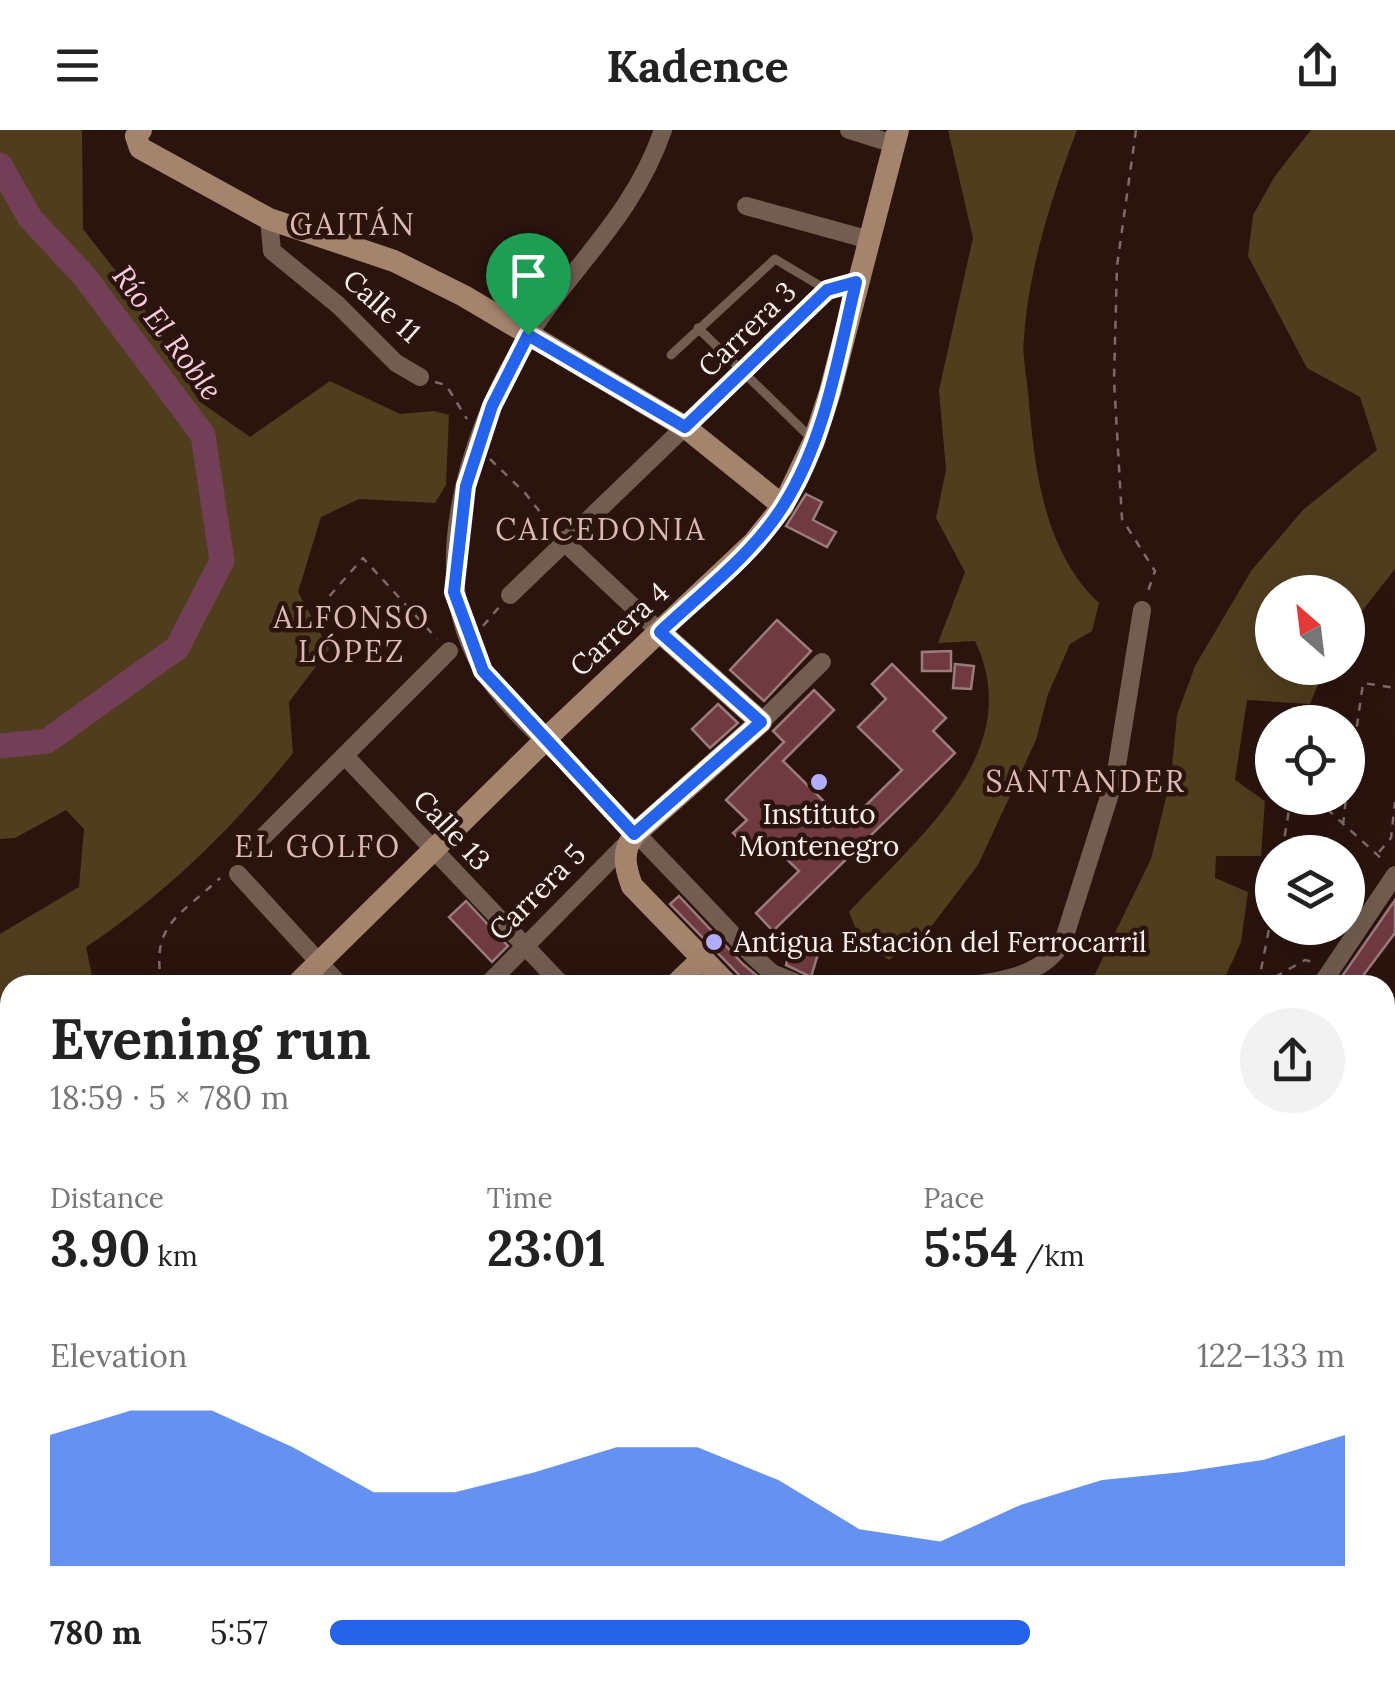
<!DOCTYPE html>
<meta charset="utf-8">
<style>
:root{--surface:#fff;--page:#f2f2f2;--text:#222;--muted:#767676;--accent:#2563eb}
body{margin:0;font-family:Lora,serif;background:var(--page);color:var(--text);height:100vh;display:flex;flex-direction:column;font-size:38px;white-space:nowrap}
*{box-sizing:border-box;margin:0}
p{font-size:32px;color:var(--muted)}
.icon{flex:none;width:55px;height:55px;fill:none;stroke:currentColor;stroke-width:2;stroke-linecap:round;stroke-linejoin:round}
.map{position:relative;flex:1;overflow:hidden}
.details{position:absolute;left:0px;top:845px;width:1395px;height:718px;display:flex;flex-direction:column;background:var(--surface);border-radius:30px 30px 0 0;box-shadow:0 10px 40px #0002}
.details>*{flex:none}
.needle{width:65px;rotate:332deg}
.controls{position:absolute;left:1255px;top:445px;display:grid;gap:20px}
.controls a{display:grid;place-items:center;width:110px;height:110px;border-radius:50%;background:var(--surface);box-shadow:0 10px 40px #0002;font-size:50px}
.pin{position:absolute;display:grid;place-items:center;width:85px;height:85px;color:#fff;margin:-102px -42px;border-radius:50% 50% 50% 0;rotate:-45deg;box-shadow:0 0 10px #0007}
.pin .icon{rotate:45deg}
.round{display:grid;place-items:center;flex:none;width:105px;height:105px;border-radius:52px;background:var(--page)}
.overview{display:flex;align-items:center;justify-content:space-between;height:170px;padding:0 50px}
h1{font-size:55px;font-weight:800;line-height:75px}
.metrics{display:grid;grid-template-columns:repeat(3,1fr);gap:15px;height:170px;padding:10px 50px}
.metrics div{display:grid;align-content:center}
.metrics b{font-size:50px;font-weight:800}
.metrics small{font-size:28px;font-weight:400}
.metrics p{font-size:28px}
.chart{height:280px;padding:20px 50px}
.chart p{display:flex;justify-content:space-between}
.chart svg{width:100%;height:180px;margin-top:10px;fill:var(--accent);opacity:.7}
ul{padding:0 50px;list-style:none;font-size:32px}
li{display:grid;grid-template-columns:160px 120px 1fr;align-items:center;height:75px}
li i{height:25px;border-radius:12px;background:var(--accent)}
header{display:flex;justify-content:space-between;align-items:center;height:130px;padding:0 50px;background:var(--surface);font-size:45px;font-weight:800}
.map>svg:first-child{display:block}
.green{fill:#503d1e}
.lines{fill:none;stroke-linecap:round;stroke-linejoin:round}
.river{stroke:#723f56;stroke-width:25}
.building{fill:#703a41;stroke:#9b7b7e;stroke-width:2.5}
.path{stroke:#7d6b66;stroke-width:2.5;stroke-dasharray:8 8;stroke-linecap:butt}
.lane{stroke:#725e50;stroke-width:9}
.street{stroke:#725e50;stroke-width:18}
.secondary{stroke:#a5846d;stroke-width:22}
.secondary-bridge{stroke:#a5846d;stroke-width:22}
.route-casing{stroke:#fff;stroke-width:20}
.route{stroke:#2563eb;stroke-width:12}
.poi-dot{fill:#b2adf9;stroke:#2b140e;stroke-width:4}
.labels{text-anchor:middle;stroke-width:9;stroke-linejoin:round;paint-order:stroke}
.street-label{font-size:28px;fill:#fdf2f0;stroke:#2b140e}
.poi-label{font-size:28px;fill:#fdf2f0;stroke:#2b140e}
.neighbourhood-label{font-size:30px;letter-spacing:2.5px;fill:#dbbab2;stroke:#2b140e}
.water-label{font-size:30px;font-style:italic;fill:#ffcbe1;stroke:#2b140e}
</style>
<header><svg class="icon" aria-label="menu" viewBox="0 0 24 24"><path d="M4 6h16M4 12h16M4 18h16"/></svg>Kadence<svg class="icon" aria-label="share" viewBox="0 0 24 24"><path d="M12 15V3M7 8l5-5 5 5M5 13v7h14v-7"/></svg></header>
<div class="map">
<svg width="1395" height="1561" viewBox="0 0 1395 1561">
<rect width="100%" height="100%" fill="#2b140e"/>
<!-- green -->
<path class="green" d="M0,0H82L83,99L140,172L199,271L250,307L330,251L400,284L434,281L449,285L446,355L435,373L359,369L321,387L298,462L329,519L289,572L293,623C235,696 164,766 86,817L94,855H10V927L0,912V804L79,757L84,699L66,680L15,708L0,709Z
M948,0H1077C1052,65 1029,138 1024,207C1022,224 1026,243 1028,261C1034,333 1042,420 1099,473L1092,501L1070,514L1048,564L1036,610L978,735L930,798L889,830L860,809L849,782C917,708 1028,622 975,511L938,513L965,442L936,388L946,340L939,260L973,108Z
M1311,0H1395V439L1348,499V462H1272V538H1325L1310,574L1247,570L1235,650L1265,671L1261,726H1216L1215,748L1248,762L1241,812L1223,852L1153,855L1093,848L1151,729L1171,647L1177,585L1195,536L1251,441L1303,380L1377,320L1360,267L1307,238L1248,126L1253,85L1275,46Z
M10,990V1182L0,1193V1001Z"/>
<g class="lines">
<!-- river -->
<path class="river" d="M0,35L30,88L85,147L203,305L222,431L177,518L47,611L0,616"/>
</g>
<!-- building -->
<path class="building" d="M806,364L822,372L813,390L836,402L827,417L786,396Z
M777,490L811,521L764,571L730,540Z
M951,521V541H922V522Z
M892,534L946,588L933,601L955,623L773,801L756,783L799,741L770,713L756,726L733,703L747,690L726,670L784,612L773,601L814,560L834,580L783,631L847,694L902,640L858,597L886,569L872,554Z
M955,534L974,536L971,559L953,558Z
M718,574L738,593L710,618L692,599Z
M679,766L743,834L768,855H743L739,845L670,774Z
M1395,770V803L1356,855H1336Z
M466,771L508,816L492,832L449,787Z
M793,807L821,814L811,847L786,835Z"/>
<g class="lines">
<!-- path -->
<path class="path" d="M1136,0L1117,136L1114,250L1122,389L1155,441L1147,464
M435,252L446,255L467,289
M490,329L525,363L552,397
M319,478L363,428L437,509
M483,496L500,476
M1348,660L1363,553L1395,558
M1315,668L1384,731
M1343,695L1346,668
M1282,722L1290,674L1296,668
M1379,722L1391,708L1395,672
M241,729L253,717
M162,855C150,794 179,787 220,748
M1258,855L1272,784
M1261,855L1305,830L1318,833
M1385,958L1395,966
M878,1561L886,1552"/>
<!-- lane -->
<path class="lane" d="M698,198L812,309
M671,225L775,129L827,160"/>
<!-- street -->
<path class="street" d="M663,0C630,94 567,138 519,221C468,308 425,444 482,538C505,577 547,612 579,644C637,704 695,764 752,825L772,843L802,855
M849,0L894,14
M746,76L870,110
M269,89L272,121L338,175L396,233L420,247
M562,410L660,502
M510,465L827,160L856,152
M761,592L822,532
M345,626L562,855
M264,706L449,521
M238,744L340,855
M487,855L629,711
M972,855C1007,850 1043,844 1063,812L1115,648L1142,480
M1321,855L1395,745
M1385,907L1395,914
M1385,938L1395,928
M1385,1263L1395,1273
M0,1396L10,1406
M1385,1512L1395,1496
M1385,1542L1395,1549
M375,1552L383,1561
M1020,1552L1021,1561
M136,1561L145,1552
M333,1561L341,1552
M528,1561L537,1552
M1355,1561L1361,1552"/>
<!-- secondary -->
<path class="secondary" d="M141,0L136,6L140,18L269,89L394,131L464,166L685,297L783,376
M660,502L761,592L635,704C621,721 625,737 632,756L728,855
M554,601L754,412L783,376L814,311L830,262L898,0
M296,855L537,618
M675,855L701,830
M1385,1139L1395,1148
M0,1321L10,1312
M1385,1399L1395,1389
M1385,1451L1395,1459
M0,1508L10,1499
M781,1552L789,1561
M1219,1561L1228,1552"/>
<!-- secondary-bridge -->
<path class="secondary-bridge" d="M537,618L554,601"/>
</g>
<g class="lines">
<!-- route casing -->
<g class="route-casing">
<path id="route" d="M856,152C838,228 825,310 783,376C752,425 701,463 660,502L761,592L634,704L483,541L454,462L466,356L492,276L528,205L685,297L827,160Z"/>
</g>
<!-- route -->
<use href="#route" class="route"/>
</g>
<!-- markers -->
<g class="poi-dot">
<circle cx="819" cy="652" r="10"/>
<circle cx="714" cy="812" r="10"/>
</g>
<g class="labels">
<!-- street labels -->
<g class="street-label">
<text transform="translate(382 176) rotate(42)" y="10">Calle 11</text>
<text transform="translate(747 199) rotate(-44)" y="10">Carrera 3</text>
<text transform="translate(619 499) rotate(-43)" y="10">Carrera 4</text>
<text transform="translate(452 700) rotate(47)" y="10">Calle 13</text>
<text transform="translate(537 762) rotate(-45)" y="10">Carrera 5</text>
</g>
<!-- poi labels -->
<g class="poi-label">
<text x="819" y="694">Instituto<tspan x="819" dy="32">Montenegro</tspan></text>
<text x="734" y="822" text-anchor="start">Antigua Estación del Ferrocarril</text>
</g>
<!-- neighbourhood labels -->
<g class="neighbourhood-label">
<text x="353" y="105">GAITÁN</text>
<text x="601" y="410">CAICEDONIA</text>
<text x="352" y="498">ALFONSO<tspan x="352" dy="34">LÓPEZ</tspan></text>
<text x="1086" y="662">SANTANDER</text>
<text x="318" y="727">EL GOLFO</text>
</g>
<!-- water labels -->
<g class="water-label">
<text transform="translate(167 203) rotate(53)" y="10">Río El Roble</text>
</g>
</g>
</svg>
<div class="controls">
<a><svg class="needle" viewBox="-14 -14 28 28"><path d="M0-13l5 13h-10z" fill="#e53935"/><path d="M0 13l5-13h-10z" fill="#767676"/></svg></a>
<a><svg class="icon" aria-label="locate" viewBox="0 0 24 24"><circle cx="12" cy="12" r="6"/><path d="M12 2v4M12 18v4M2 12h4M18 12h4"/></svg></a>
<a><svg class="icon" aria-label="layers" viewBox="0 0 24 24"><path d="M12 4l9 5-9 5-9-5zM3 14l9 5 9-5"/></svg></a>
</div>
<div class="pin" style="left:528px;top:205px;background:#1e9e55"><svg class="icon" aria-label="arrive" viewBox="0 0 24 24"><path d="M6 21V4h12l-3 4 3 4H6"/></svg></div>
<section class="details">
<div class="overview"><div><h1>Evening run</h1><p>18:59 · 5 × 780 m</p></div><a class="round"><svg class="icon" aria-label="share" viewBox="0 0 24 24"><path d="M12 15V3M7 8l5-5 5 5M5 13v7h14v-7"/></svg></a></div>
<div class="metrics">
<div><p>Distance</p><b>3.90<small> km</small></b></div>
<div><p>Time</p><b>23:01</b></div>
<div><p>Pace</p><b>5:54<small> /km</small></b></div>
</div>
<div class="chart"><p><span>Elevation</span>122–133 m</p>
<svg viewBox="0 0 160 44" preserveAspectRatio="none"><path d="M0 44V12L10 6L20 6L30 15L40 26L50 26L60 21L70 15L80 15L90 23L100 35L110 38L120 29L130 23L140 21L150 18L160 12V44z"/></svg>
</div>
<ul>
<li><b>780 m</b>5:57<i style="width:69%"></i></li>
</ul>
</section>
</div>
